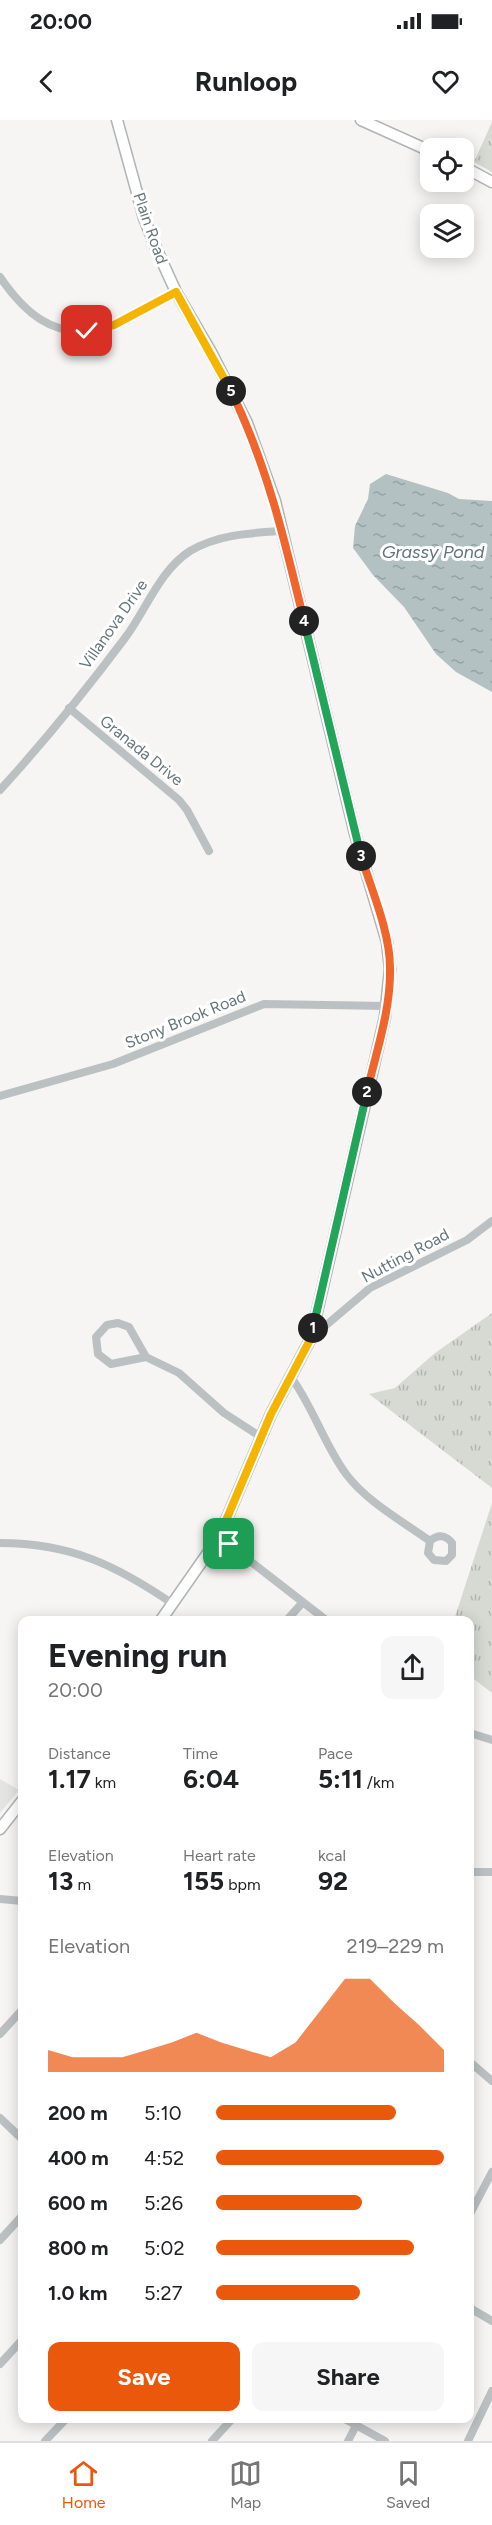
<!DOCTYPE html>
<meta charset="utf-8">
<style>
:root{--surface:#fff;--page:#f6f6f6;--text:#202124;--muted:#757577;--line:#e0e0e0;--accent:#ea580c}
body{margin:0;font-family:Figtree,sans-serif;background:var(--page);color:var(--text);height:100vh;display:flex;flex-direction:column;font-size:22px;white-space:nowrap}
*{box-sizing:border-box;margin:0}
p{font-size:20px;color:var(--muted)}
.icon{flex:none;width:33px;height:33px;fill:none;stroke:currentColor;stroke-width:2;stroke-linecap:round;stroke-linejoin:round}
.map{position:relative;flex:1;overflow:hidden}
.side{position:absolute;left:18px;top:1496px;width:456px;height:807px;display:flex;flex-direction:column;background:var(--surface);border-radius:12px;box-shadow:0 3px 15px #0003}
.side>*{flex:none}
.fabs{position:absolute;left:420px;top:18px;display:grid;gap:12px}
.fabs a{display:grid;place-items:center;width:54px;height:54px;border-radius:12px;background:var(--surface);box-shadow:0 3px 15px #0003;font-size:30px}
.pin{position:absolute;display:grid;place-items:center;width:51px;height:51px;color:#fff;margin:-26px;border-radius:12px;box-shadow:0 3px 9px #0006}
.km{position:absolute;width:30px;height:30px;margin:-15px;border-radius:50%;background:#222;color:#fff;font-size:16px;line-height:30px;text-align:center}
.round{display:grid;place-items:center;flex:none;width:63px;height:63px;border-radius:12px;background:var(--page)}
.summary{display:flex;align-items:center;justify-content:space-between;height:102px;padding:0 30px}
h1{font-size:33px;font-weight:700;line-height:45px}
.figures{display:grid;grid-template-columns:repeat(3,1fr);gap:9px;height:102px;padding:6px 30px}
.figures div{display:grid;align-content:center}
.figures b{font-size:26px;font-weight:700}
.figures small{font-size:16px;font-weight:400}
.figures p{font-size:16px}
.chart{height:168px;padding:12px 30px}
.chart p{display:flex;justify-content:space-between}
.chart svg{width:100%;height:108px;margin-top:6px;fill:var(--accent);opacity:.7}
.action{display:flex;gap:12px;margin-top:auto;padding:12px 30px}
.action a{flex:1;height:69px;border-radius:12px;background:var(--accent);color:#fff;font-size:24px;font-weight:700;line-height:69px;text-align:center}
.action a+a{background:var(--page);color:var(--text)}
ul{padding:0 30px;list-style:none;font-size:20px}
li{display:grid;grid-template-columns:96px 72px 1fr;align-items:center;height:45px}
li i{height:15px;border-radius:8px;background:var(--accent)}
.status{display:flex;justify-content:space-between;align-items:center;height:42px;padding:0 30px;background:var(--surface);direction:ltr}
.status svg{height:16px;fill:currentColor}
header{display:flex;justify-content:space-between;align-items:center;height:78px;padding:0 30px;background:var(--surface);font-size:27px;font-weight:700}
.dock{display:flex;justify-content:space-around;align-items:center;height:84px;border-top:2px solid var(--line);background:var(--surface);font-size:16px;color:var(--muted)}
.dock a{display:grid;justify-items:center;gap:3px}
.dock .active{color:var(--accent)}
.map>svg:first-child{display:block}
.built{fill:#e4e5e3}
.park{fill:url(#park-tufts)}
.water{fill:url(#water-ripples)}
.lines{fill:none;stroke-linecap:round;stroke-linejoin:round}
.major-casing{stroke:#afb4b6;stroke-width:13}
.minor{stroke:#bbc0c2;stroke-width:8}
.major{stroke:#fff;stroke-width:10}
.split-1-casing{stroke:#fff;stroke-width:12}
.split-2-casing{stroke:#fff;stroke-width:12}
.split-3-casing{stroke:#fff;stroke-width:12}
.split-4-casing{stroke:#fff;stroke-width:12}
.split-5-casing{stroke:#fff;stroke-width:12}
.split-6-casing{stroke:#fff;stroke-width:12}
.split-1{stroke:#f5b400;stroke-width:8}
.split-2{stroke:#22a559;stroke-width:8}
.split-3{stroke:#f0652b;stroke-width:8}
.split-4{stroke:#22a559;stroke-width:8}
.split-5{stroke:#f0652b;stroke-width:8}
.split-6{stroke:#f5b400;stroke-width:8}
.labels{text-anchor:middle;stroke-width:6;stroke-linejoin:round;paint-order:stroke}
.street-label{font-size:16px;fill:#65757a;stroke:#fff}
.water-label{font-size:18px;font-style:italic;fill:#5f7476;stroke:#fff}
</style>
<div class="status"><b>20:00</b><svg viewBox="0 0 49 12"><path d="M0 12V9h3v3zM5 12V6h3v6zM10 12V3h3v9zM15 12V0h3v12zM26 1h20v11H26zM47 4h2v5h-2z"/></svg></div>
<header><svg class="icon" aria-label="back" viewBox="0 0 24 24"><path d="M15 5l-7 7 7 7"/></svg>Runloop<svg class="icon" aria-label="heart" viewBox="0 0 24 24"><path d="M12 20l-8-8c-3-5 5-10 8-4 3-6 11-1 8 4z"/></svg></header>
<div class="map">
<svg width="492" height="2321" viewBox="0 0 492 2321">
<defs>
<pattern id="park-tufts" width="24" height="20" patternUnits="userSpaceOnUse" patternTransform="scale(1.5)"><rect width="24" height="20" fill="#d7dad3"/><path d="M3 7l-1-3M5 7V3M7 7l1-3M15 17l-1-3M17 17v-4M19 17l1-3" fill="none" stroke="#b2b5b0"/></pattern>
<pattern id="water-ripples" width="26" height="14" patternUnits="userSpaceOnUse" patternTransform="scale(1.5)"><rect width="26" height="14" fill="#b3c1c2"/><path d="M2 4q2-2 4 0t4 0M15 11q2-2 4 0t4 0" fill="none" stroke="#95a1a3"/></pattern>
</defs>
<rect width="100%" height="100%" fill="#f6f5f3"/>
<!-- built -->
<path class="built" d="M0,1659L19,1670L0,1693Z"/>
<!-- park -->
<path class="park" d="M492,2V52L474,42Z
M492,1193V1368L369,1274L395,1268L435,1233Z
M492,1383V1573L470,1556V1500H454Z"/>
<!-- water -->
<path class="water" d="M386,354L448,373L459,379L492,381V572L456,552L436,534L404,487L373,455L353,428L355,406L368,379L370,364Z"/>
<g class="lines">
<!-- major casing -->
<g class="major-casing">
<path id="major" d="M117,0L144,98L156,128L176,172L211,232L247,303L275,381L355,714L387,822L390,849L385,897L311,1218L271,1294L219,1417L161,1500
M361,0L430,31
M464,47L492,62
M0,1709L22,1681"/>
</g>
<!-- minor -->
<path class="minor" d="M0,157C56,239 103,213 176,172
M69,588L179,680L187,690L209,731
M0,670C44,622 86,570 125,518C146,490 160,450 190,431C219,414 251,413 283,411
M0,976L113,944L264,884L387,886
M311,1218L370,1168L467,1120L492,1101
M146,1237L111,1244L98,1234L96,1217L107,1205L118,1203L129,1207L146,1237L179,1253L224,1293L261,1317
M291,1257C313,1287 324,1324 346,1354C367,1382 402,1401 430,1421L428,1433L434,1440L446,1441L452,1435V1423C446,1415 438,1414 430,1421
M219,1417L326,1500
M0,1423C70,1423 116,1445 173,1484
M287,1500L303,1482
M470,1613L492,1620
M470,1752H492
M0,1779L22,1781
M0,1914L22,1890
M470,1942L492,1961
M0,1998L22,2019
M470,2094L492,2052
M0,2120L22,2096
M470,2188L492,2201
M0,2244L22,2220
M343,2298L385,2321
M45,2321L67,2298
M212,2321L233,2298
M348,2321L360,2298
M468,2321L492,2271"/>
<!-- major -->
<use href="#major" class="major"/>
</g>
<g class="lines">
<!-- split-1 casing -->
<g class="split-1-casing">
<path id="split-1" d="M229,1424L219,1417L271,1294L311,1218L313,1208"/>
</g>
<!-- split-2 casing -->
<g class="split-2-casing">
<path id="split-2" d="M313,1208L367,972"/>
</g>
<!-- split-3 casing -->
<g class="split-3-casing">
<path id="split-3" d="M361,736C372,771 390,812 390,848C391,890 376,932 367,972"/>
</g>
<!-- split-4 casing -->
<g class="split-4-casing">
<path id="split-4" d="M304,501L361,736"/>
</g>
<!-- split-5 casing -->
<g class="split-5-casing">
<path id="split-5" d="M231,271C267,345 285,421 304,501"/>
</g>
<!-- split-6 casing -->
<g class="split-6-casing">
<path id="split-6" d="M87,211L114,205L176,172L231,271"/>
</g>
<!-- split-1 -->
<use href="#split-1" class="split-1"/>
<!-- split-2 -->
<use href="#split-2" class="split-2"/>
<!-- split-3 -->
<use href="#split-3" class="split-3"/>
<!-- split-4 -->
<use href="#split-4" class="split-4"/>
<!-- split-5 -->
<use href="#split-5" class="split-5"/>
<!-- split-6 -->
<use href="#split-6" class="split-6"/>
</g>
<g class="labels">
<!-- street labels -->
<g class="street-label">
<text transform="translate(151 108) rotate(71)" y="6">Plain Road</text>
<text transform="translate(113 504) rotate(-55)" y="6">Villanova Drive</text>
<text transform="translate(142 630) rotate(39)" y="6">Granada Drive</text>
<text transform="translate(185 899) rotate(-22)" y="6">Stony Brook Road</text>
<text transform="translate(405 1135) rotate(-28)" y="6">Nutting Road</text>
</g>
<!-- water labels -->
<g class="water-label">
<text x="433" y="438">Grassy Pond</text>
</g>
</g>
</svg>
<div class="fabs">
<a><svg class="icon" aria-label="locate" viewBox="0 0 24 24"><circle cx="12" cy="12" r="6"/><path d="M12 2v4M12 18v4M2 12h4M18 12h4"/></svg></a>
<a><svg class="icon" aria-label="layers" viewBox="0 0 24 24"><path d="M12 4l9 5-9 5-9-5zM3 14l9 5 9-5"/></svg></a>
</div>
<div class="pin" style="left:229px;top:1424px;background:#1e9e55"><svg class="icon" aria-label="arrive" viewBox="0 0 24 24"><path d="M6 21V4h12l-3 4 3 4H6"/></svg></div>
<div class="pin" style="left:87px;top:211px;background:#d93025"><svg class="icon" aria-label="check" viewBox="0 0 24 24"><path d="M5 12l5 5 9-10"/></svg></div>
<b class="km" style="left:313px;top:1208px">1</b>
<b class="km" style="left:367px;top:972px">2</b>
<b class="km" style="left:361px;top:736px">3</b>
<b class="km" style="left:304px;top:501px">4</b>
<b class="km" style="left:231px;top:271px">5</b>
<section class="side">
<div class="summary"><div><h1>Evening run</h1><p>20:00</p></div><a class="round"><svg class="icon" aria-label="share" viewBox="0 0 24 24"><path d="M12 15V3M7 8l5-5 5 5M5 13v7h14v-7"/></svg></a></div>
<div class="figures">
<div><p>Distance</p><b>1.17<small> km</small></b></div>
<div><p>Time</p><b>6:04</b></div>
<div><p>Pace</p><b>5:11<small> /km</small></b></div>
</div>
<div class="figures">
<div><p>Elevation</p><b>13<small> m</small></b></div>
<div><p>Heart rate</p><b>155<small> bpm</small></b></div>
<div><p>kcal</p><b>92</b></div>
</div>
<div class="chart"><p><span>Elevation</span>219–229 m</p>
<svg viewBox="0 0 160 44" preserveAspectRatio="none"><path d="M0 44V35L10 38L20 38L30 38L40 35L50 32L60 28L70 32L80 35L90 38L100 32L110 19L120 6L130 6L140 16L150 25L160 35V44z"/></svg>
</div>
<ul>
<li><b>200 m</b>5:10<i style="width:79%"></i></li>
<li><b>400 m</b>4:52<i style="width:100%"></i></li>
<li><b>600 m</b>5:26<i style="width:64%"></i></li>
<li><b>800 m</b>5:02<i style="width:87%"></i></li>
<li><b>1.0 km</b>5:27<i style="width:63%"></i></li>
</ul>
<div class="action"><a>Save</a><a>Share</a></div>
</section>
</div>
<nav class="dock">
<a class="active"><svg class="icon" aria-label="home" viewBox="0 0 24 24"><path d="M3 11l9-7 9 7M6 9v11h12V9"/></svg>Home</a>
<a><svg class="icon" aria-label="map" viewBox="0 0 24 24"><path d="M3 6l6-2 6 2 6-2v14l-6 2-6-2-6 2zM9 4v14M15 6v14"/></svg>Map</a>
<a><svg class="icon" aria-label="saved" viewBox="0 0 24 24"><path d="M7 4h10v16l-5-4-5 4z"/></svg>Saved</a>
</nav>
